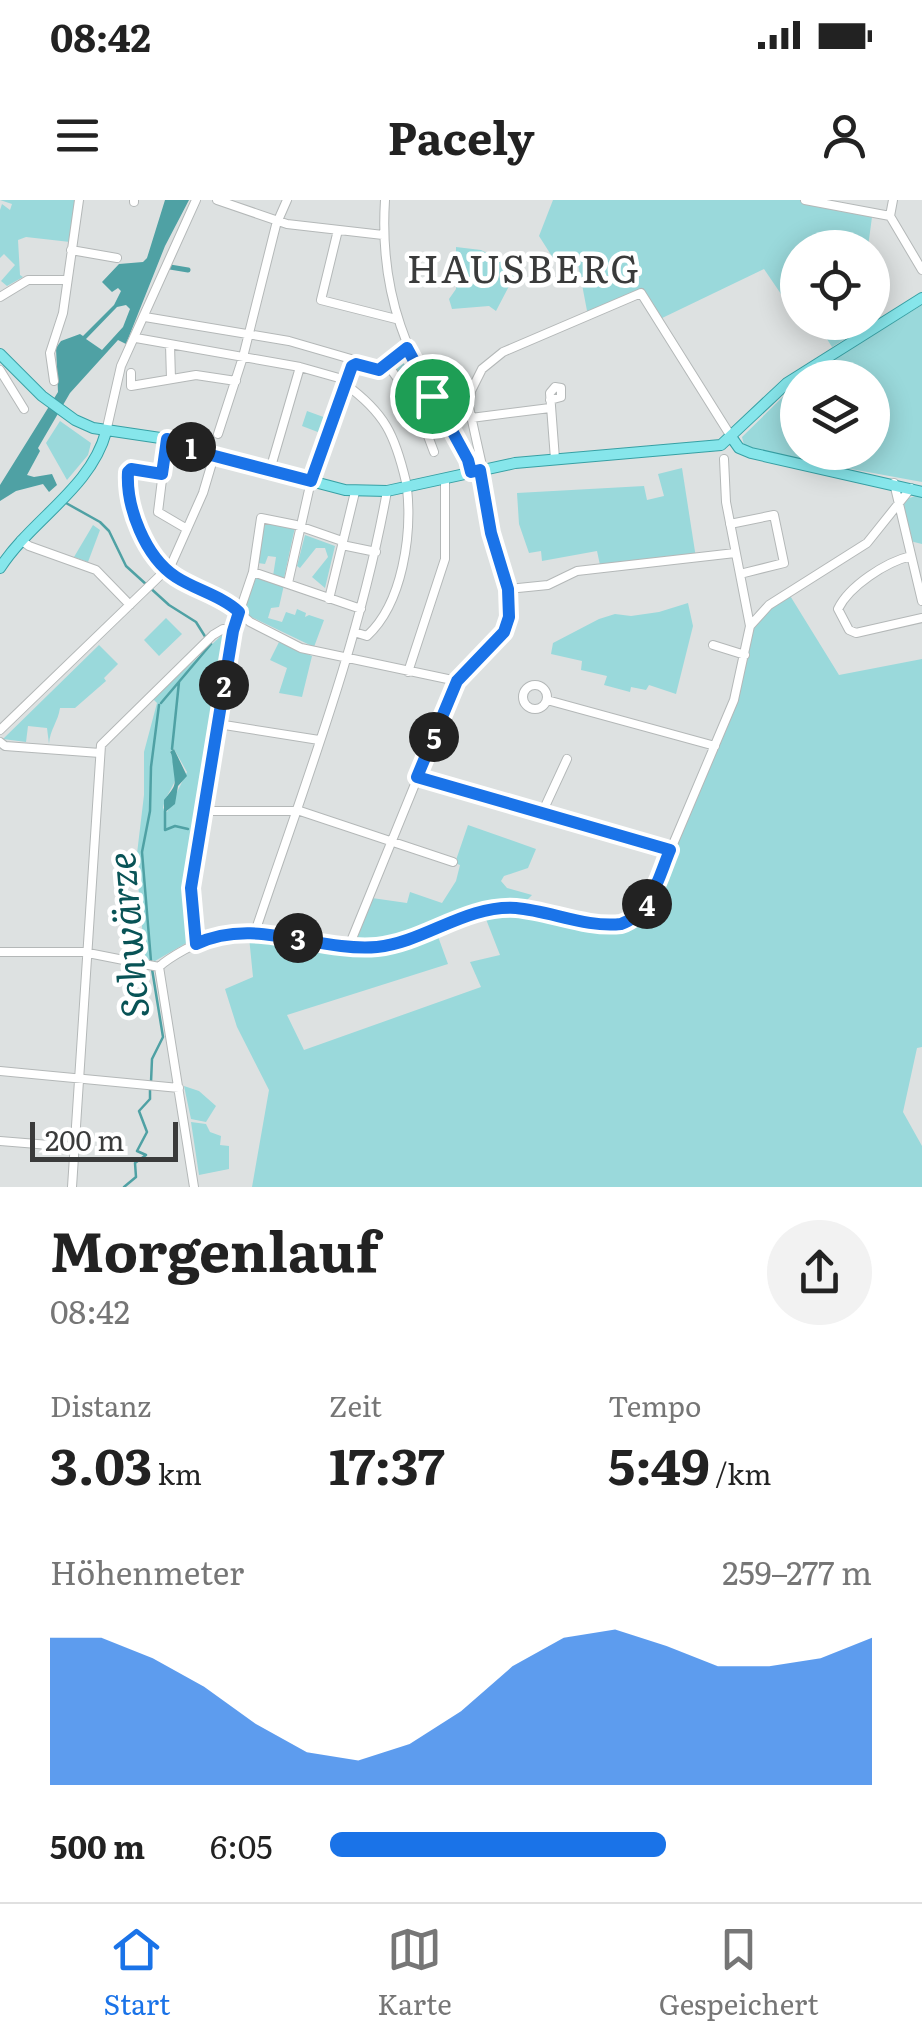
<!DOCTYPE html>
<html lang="de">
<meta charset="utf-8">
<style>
:root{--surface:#fff;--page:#f2f2f2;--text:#222;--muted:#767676;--line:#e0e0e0;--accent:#1a73e8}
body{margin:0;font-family:Literata,serif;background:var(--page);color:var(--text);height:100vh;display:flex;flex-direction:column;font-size:38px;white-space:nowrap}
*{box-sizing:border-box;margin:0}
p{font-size:32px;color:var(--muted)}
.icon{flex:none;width:55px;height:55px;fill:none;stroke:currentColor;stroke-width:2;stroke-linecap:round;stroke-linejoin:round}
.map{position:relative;height:987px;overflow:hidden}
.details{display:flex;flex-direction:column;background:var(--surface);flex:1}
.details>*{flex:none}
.controls{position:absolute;left:780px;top:30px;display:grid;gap:20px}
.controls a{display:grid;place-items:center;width:110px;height:110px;border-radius:50%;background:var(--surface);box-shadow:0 5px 25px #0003;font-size:50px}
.scale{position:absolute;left:30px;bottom:25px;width:148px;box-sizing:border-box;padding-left:10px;border:5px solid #3a3b3b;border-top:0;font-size:28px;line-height:35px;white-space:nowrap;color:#3a3b3b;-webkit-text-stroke:8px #fff;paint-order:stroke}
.pin{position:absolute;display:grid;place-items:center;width:85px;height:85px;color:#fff;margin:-42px;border:5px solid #fff;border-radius:50%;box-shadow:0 2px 10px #0007}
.km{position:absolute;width:50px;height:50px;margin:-25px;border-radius:50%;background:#222;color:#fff;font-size:28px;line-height:50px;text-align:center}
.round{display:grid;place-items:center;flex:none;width:105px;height:105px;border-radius:52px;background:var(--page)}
.overview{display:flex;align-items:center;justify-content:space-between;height:170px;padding:0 50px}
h1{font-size:55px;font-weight:700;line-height:75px}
.figures{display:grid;grid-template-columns:repeat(3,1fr);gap:15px;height:170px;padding:10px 50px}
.figures div{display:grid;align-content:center}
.figures b{font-size:50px;font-weight:700}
.figures small{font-size:28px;font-weight:400}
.figures p{font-size:28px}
.chart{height:280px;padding:20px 50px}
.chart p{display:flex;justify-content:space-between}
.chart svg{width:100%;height:180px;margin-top:10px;fill:var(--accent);opacity:.7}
ul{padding:0 50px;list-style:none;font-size:32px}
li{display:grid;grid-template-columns:160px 120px 1fr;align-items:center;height:75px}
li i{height:25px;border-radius:12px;background:var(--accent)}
.status{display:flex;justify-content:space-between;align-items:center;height:70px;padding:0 50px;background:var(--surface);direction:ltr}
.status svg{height:28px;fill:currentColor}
header{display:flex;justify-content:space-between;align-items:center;height:130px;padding:0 50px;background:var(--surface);font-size:45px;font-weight:700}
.dock{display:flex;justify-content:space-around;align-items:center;height:140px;border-top:2px solid var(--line);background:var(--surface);font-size:28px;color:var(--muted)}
.dock a{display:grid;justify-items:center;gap:5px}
.dock .current{color:var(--accent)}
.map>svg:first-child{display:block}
.green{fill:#9ad9db;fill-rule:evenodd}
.water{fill:#4fa1a4;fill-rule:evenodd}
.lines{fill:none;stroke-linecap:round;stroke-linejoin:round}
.stream{stroke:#4fa1a4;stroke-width:2.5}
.canal{stroke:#4fa1a4;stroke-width:5}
.minor-casing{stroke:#b4b8b8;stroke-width:10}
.major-casing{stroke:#37a0a4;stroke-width:12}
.minor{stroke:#fff;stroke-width:8}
.major{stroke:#86e6eb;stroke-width:10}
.route-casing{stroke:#fff;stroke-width:20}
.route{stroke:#1a73e8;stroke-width:12}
.labels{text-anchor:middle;stroke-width:9;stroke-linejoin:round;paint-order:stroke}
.neighbourhood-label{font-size:38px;letter-spacing:2.5px;fill:#3a3b3b;stroke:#fff}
.water-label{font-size:38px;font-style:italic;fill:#085356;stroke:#fff}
</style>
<div class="status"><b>08:42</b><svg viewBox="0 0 49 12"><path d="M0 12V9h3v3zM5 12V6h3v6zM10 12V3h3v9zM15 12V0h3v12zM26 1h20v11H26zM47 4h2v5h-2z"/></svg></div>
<header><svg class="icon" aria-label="menu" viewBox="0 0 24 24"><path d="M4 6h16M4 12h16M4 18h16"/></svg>Pacely<svg class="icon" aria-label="person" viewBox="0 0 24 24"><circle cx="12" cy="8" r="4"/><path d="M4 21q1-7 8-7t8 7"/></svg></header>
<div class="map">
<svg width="922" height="987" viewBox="0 0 922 987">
<rect width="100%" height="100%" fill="#dde1e1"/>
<!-- green -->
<path class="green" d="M0,0H76L70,42L26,37L18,40L20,75L23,77L7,86L1,81L15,65L4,54L0,58V10L2,4L10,10L12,4Z
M553,0H802L818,7L872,17L868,47L798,48L797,89L781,94L764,69L658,120L640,93L588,116L576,53L553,58L539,36Z
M456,47L481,50L518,69L496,111L489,106L452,109L449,99L456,89Z
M922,105V282L775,255L744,245L742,237L797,183L798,252H872V178L805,177Z
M817,123H846L853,134L832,147Z
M405,157L429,199L418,204L392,167Z
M307,211L329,219L323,234L302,226Z
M60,221L91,243L88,255L67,280L46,243Z
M682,268L696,358L600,365L597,351L542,361L541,351L529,353L519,324L517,293L644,286L647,300L664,296L658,274Z
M922,294V344L910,341L902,310L906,299Z
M264,319L295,327L284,378L273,376L276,357L268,356L265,364L258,363Z
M93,325L100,330L88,362L74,357Z
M305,335L335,346L325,388L312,377L328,357L325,348H316L300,368L297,366Z
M256,377L284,385L279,407L271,408L268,418L282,422L286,412L295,415L297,409L306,413L305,417L309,415L324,420L314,447L247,415L245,408Z
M789,394L839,475L922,459V847L917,848L903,912L922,946V987H252L269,890L237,827L225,789L253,777L249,737L368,750L436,731L448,764L287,815L304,850L481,787L470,762L500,755L484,714L513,710L604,726L630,724L651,702L731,515L742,484L752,427L762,414Z
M688,403L693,426L676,494L649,485L646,490L631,487L630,492L604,485L607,476L581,470L582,461L551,454L553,443L599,419L615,414L631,416L659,412Z
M166,418L182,434L159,456L144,440Z
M223,434L227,441L187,685L188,742L155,761L145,759L136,662L144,595V552L157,503L153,499ZM174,549L187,572L167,612L163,608C168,585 186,581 170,552Z
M279,442L312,456L302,497L279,493L287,468L270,460Z
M99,445L118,464L104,478L106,481L75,508H60C58,522 50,529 49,544L47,528L28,526L26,542L3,539Z
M468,625L536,649L528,668L504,676L501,681L507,688L532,695L522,705C513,703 508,706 499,707C453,715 401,745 359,744L355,738L372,698L407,703L410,692L442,703L456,681L460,665L455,663Z
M184,886L199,891L216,906L206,922L191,919Z
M191,922L206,924L210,932L221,936L220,945L229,946V969L199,975Z"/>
<!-- water -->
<path class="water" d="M165,0H189L165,46L126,144L118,140L70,193L38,248L40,251L27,275L34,277L52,274L57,285L49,292L43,284L16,291L0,301V285L58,192L56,148L61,141L80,134L83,136L114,105L121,91L118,88L112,92L102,82L119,64L143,62L147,58ZM126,105L130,109L123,127L102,150L86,139L117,107Z
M174,549L187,576L178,586L175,604L164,613V600C178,583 175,586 173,566C172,561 173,556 170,552Z"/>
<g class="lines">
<!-- stream -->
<path class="stream" d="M66,303L100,322L109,331L126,366L169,405L196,422L206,438
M161,503L211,444
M172,549L179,482
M165,611V630L175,626L188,629
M151,761L142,652L150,611L151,567L159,505
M151,882L152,859L163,837L152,769
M124,987L136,977L135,963L146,955L137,951L147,932L139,911L150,899V890"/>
<!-- canal -->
<path class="canal" d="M170,67L188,70"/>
<!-- minor casing -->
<g class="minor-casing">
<path id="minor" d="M217,0L287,24L383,35
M385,0C378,111 417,168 468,261L471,273
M805,0L890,16
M893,0L890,16L922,70
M134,2V0
M338,30L321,100L396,119
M71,50L117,58
M0,97L28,80H66
M145,117L289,141L351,159L354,164L376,171L407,148
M136,138L300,167L346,180
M170,145L171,179
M387,164L416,204L434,252
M0,170L24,209
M131,173V186L196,175L236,181
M54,181L50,153L63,113L79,0
M345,184C385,213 395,235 406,282
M550,200L561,197V188L555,187L550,193L555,259
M471,218L550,208
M106,232L121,166L196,0
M218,234L243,157L276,25L287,0
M167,239L158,312L187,329
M724,259L726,302L750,426
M270,270L300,167
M483,270L469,207L471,191L482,169L503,152L641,93L732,238
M163,275L129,270L128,297L141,335L171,374L232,406L250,422L301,448L457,481
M894,283L922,401
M730,324L774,315L784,363L740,374
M21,340L29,346L96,370L130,405
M342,345L376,352
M911,356C886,362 849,386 838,409L849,430L856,433L922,418
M253,372L361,409
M288,383L311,281L354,164
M508,389L548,385L577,371L735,353
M329,399L355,292
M354,432L367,436C403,403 412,334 407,288
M713,445L745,455
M408,472L445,359V279
M523 497a12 12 0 1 1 24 0a12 12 0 1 1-24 0Z
M547,500L715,546
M218,524L319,540
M0,530L171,365L203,293L214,256
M0,542L5,546L100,553
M417,577L671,650
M205,611H300L453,662
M542,613L567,559
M255,732C304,586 360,442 387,291
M196,744L191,688L233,431L253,372L261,318L296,325L342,341
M349,746L457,481L492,446L507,424L508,389L491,333L480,270
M0,752H83L159,767
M159,767C166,760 175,755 184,750C245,716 308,749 373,747C422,745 462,706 513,708C558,710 618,747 649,701L734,500L750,426L769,405L867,343L911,288
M159,767L194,987
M0,871L179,888
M0,941L74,947
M72,987L101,545L213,435L223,429L233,431"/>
</g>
<!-- major casing -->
<g class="major-casing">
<path id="major" d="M0,154L42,196L75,220L93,228L167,239L231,260L345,290L387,291L515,263L721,245L787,183L922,98
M732,238L739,248L751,253L922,292
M0,368C31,320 91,288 106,232"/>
</g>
<!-- minor -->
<use href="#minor" class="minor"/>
<!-- major -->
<use href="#major" class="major"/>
</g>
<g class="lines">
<!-- route casing -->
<g class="route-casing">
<path id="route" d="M407,148L468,260L471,272L480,270L491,333L508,389L509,417L504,432L457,481L417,577L670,650C659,676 651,714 621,724C586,728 551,711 516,708C465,705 425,742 377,747C316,752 255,716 196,744L191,688L233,431L239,412C222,396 196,390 176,377C145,357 126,307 128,272L131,269L162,274L167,239L211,255L311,281L352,166L356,164L379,170Z"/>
</g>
<!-- route -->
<use href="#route" class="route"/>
</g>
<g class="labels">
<!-- neighbourhood labels -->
<g class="neighbourhood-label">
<text x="524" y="83">HAUSBERG</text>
</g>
<!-- water labels -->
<g class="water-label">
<text transform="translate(129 735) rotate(-95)" y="13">Schwärze</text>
</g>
</g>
</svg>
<div class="controls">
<a><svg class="icon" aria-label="locate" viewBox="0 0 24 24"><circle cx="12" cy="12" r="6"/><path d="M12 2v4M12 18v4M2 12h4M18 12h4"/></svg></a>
<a><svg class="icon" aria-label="layers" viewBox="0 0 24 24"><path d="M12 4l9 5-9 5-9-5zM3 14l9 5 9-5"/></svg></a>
</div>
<div class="scale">200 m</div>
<div class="pin" style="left:432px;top:196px;background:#1e9e55"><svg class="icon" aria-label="arrive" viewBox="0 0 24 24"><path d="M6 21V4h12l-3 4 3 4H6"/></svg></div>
<b class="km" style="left:191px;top:247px">1</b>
<b class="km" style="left:224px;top:485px">2</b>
<b class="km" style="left:298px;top:738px">3</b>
<b class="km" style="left:647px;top:704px">4</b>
<b class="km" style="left:434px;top:537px">5</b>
</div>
<section class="details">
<div class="overview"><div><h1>Morgenlauf</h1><p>08:42</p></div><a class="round"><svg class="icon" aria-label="share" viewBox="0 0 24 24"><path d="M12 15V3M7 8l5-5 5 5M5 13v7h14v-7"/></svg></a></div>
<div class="figures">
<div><p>Distanz</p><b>3.03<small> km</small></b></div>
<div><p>Zeit</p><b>17:37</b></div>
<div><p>Tempo</p><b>5:49<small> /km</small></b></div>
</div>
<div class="chart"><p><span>Höhenmeter</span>259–277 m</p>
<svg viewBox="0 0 160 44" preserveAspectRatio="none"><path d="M0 44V8L10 8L20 13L30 20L40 29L50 36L60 38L70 34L80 26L90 15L100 8L110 6L120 10L130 15L140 15L150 13L160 8V44z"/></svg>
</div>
<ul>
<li><b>500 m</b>6:05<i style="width:62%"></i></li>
</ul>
</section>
<nav class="dock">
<a class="current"><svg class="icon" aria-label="home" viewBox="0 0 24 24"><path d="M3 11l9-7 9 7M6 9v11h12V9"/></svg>Start</a>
<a><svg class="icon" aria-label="map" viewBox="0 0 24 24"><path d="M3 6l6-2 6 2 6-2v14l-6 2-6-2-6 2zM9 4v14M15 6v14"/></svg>Karte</a>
<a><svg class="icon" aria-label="saved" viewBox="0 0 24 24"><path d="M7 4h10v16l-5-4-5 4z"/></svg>Gespeichert</a>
</nav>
